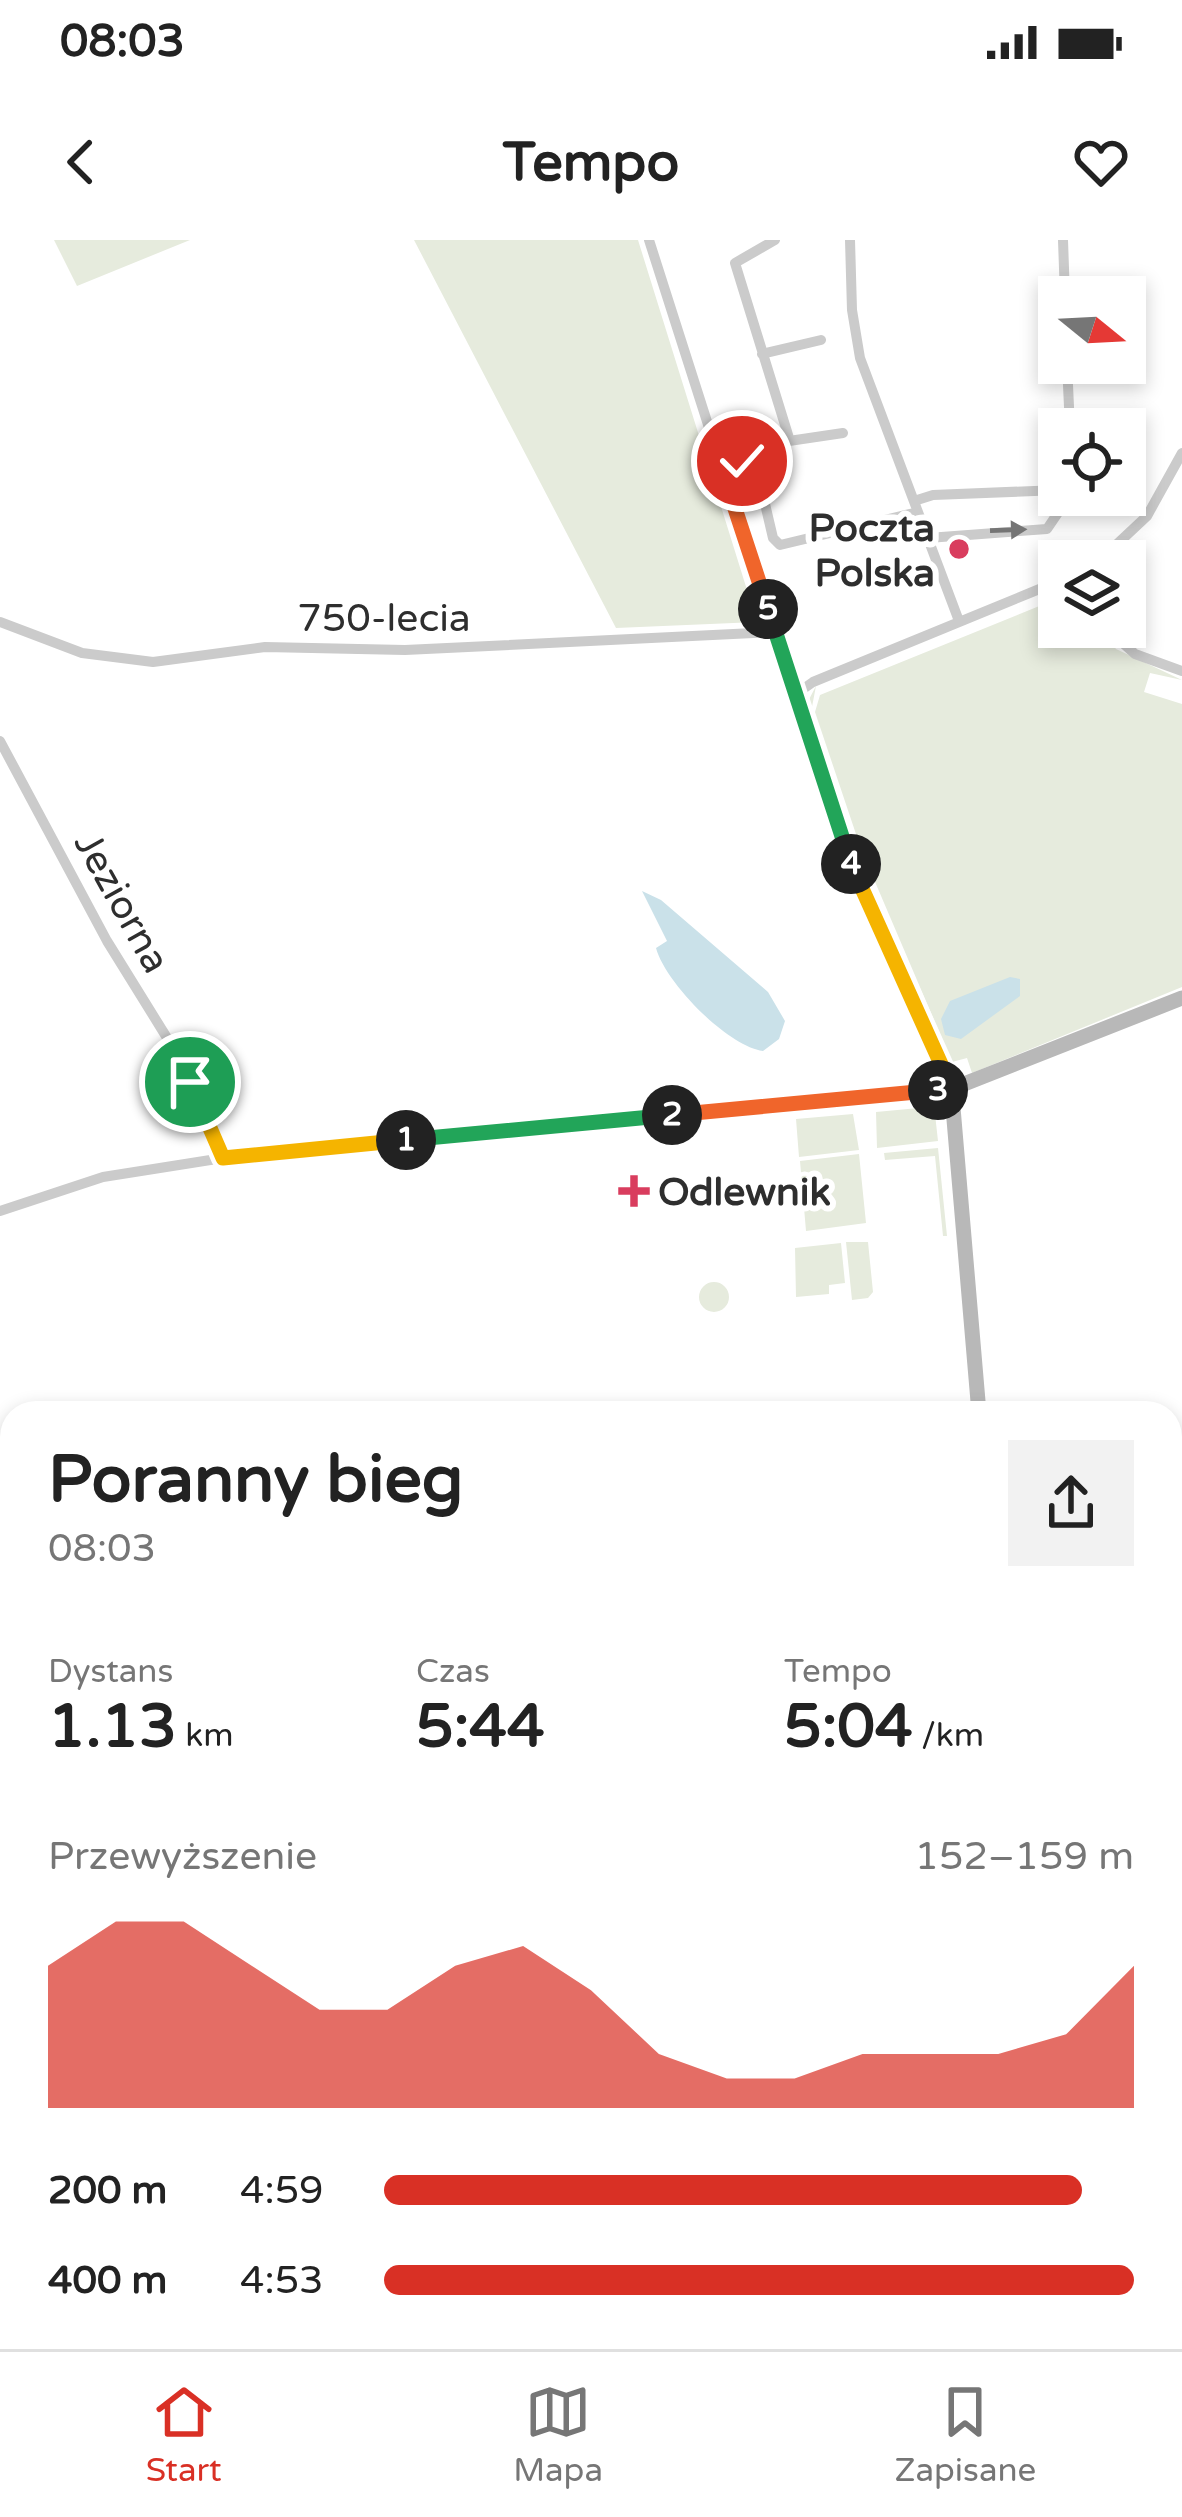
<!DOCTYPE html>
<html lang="pl">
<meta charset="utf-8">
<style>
:root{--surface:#fff;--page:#f2f2f2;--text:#222;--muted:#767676;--line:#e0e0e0;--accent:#d93025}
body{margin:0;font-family:"Varela Round",sans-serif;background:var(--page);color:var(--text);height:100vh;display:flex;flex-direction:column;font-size:45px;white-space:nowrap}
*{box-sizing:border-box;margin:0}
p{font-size:39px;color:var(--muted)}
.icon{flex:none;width:66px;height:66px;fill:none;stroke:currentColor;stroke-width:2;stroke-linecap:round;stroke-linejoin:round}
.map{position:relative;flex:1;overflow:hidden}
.sheet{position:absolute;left:0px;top:1161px;width:1182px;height:948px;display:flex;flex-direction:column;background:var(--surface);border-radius:36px 36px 0 0;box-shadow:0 6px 18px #0003}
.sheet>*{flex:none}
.needle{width:78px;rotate:108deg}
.fabs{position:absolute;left:1038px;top:36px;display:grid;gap:24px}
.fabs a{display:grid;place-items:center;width:108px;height:108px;border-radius:0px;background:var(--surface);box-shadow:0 6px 18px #0003;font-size:60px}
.pin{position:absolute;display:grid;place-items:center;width:102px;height:102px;color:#fff;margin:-51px;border:6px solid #fff;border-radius:50%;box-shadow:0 3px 12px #0007}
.km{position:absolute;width:60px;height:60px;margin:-30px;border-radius:50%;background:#222;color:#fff;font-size:33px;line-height:60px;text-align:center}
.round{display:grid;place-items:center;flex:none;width:126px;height:126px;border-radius:0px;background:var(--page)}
.headline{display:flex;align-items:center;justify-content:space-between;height:204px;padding:0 48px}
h1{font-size:66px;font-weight:800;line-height:90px}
.figures{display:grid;grid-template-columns:repeat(3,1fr);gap:18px;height:204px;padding:12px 48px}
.figures div{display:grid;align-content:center}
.figures b{font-size:60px;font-weight:800}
.figures small{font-size:33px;font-weight:400}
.figures p{font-size:33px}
.chart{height:336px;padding:24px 48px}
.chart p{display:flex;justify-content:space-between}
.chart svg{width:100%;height:216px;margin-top:12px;fill:var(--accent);opacity:.7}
ul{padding:0 48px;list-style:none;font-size:39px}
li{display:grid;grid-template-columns:192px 144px 1fr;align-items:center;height:90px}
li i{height:30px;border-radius:15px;background:var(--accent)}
.status{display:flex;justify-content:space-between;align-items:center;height:84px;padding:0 60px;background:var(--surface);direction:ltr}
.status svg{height:33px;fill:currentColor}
header{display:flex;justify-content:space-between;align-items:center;height:156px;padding:0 48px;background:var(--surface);font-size:54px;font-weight:800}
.tab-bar{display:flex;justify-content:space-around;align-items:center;height:168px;border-top:3px solid var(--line);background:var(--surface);font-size:33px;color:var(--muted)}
.tab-bar a{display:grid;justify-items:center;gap:6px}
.tab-bar .selected{color:var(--accent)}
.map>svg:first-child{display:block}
.green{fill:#e6ebdd}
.water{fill:#cae1e9}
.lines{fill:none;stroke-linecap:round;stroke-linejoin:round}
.street{stroke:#cbcbcb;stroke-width:10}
.secondary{stroke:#b8b8b8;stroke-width:15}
.oneway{fill:#757575}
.split-1-casing{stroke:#fff;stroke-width:24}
.split-2-casing{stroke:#fff;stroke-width:24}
.split-3-casing{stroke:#fff;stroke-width:24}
.split-4-casing{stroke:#fff;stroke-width:24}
.split-5-casing{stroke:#fff;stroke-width:24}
.split-6-casing{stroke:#fff;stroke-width:24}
.split-1{stroke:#f5b400;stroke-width:15}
.split-2{stroke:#22a559;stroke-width:15}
.split-3{stroke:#f0652b;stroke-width:15}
.split-4{stroke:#f5b400;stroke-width:15}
.split-5{stroke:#22a559;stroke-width:15}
.split-6{stroke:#f0652b;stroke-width:15}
.poi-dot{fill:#d93d5e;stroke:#fff;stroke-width:4.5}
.labels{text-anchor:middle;stroke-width:12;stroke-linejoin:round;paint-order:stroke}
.poi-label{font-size:39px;font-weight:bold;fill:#2e2e2e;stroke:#fff;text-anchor:end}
.street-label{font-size:39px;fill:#2e2e2e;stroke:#fff}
</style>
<div class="status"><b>08:03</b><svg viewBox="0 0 49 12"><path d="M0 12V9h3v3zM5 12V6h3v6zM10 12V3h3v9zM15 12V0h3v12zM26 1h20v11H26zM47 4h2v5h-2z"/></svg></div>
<header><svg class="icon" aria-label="back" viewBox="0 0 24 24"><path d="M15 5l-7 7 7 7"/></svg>Tempo<svg class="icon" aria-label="heart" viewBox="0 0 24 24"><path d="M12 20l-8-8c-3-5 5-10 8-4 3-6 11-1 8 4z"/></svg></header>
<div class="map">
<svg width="1182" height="2109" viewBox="0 0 1182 2109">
<rect width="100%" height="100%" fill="#fff"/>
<!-- green -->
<path class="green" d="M54,0H190L77,46Z
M414,0H638L757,382L616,388Z
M1059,358V387H1100L1116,409L1182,440L1150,433L1144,452L1182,464V747L972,833L967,818L952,822L861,609L815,472L820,455Z
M816,446L811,472L858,611L946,816L940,819L855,618L805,467Z
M929,867L935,874L938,901L877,908L876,872Z
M853,874L859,910L799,917L796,879Z
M938,908L947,996H943L935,916L885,920L884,913Z
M859,914L866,983L806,991L800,921Z
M846,1002H868L873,1052L868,1058L852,1060Z
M841,1003L845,1043L829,1045V1054L796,1057L795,1008Z
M699 1057a15 15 0 1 1 30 0a15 15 0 1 1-30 0Z"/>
<!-- water -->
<path class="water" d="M642,651L661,660L768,752L785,781L779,799L763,811C727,806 665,742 656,708L667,701Z
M1010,737L1020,739V756L961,799L945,795L941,779L950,761Z"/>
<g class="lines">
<!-- street -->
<path class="street" d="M649,0L834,579L951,850
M850,0L852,70L860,118L959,381
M1063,0L1065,57
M762,114L821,100
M1067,123L1070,189
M789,201L843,193
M754,217L789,198L735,23L775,0
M721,228L754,217L773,298L780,305L918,272
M914,261L933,255L1059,250
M928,298L1047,289L1070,255
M1099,321L1147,276L1182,213
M0,382L82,413L153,422L265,407L405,410L775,392
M1105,387L1135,414L1182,431
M796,454L813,442L1059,341
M0,501L107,701L177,814L223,918
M0,971L103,937L223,918L954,852
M1170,1353L1182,1347
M1170,1496L1182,1490"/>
<!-- secondary -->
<path class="secondary" d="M979,1173L952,856L964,844L1182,758
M1170,1612H1182
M0,1708L12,1705
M0,1777L12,1779
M811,2097L828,2109"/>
</g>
<!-- one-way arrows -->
<defs><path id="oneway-solid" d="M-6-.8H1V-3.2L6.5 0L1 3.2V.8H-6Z" transform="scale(3)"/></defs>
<use class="oneway" href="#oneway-solid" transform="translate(1008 290) rotate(-2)"/>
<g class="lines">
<!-- split-1 casing -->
<g class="split-1-casing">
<path id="split-1" d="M190,842L223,918L406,900"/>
</g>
<!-- split-2 casing -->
<g class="split-2-casing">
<path id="split-2" d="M406,900L672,875"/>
</g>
<!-- split-3 casing -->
<g class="split-3-casing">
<path id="split-3" d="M672,875L938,850"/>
</g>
<!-- split-4 casing -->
<g class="split-4-casing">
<path id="split-4" d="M851,624L954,853L938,850"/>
</g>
<!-- split-5 casing -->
<g class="split-5-casing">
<path id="split-5" d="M768,369L851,624"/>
</g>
<!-- split-6 casing -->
<g class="split-6-casing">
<path id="split-6" d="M742,221L722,229L768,369"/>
</g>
<!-- split-1 -->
<use href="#split-1" class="split-1"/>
<!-- split-2 -->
<use href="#split-2" class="split-2"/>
<!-- split-3 -->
<use href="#split-3" class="split-3"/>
<!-- split-4 -->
<use href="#split-4" class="split-4"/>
<!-- split-5 -->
<use href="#split-5" class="split-5"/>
<!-- split-6 -->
<use href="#split-6" class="split-6"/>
</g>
<!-- markers -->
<g class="poi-dot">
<circle cx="959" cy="309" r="12"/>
<path d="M628 933h12v12h12v12h-12v12h-12v-12h-12v-12h12z"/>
</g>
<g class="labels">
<!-- poi labels -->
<g class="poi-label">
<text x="935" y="301">Poczta<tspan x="935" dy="45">Polska</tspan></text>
<text x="658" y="965" text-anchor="start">Odlewnik</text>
</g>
<!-- street labels -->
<g class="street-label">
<text x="384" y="391">750-lecia</text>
<text transform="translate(123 662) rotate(61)" y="14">Jeziorna</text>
</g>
</g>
</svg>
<div class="fabs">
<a><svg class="needle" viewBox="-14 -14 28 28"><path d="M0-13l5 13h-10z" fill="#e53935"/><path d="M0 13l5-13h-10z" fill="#767676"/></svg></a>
<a><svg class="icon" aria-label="locate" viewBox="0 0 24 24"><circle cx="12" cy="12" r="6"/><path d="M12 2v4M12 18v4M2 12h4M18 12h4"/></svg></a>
<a><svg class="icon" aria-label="layers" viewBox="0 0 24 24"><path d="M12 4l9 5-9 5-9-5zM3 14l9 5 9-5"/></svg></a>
</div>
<div class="pin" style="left:190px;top:842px;background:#1e9e55"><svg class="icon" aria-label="arrive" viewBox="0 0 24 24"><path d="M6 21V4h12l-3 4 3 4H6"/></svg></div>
<div class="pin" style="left:742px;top:221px;background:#d93025"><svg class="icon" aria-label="check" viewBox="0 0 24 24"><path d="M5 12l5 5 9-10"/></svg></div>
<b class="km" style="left:406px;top:900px">1</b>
<b class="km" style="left:672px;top:875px">2</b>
<b class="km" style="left:938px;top:850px">3</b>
<b class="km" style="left:851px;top:624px">4</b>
<b class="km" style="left:768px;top:369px">5</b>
<section class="sheet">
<div class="headline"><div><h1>Poranny bieg</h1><p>08:03</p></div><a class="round"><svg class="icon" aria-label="share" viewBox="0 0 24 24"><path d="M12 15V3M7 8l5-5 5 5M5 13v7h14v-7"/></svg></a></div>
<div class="figures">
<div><p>Dystans</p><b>1.13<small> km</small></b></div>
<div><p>Czas</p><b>5:44</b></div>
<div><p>Tempo</p><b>5:04<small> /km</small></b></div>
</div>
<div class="chart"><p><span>Przewyższenie</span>152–159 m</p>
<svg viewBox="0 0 160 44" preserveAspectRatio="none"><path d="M0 44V15L10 6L20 6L30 15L40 24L50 24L60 15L70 11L80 20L90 33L100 38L110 38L120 33L130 33L140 33L150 29L160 15V44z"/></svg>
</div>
<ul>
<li><b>200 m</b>4:59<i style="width:93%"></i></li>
<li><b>400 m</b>4:53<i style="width:100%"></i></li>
</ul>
</section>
</div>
<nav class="tab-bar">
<a class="selected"><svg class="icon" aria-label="home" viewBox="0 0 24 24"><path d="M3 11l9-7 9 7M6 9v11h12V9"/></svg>Start</a>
<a><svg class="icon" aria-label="map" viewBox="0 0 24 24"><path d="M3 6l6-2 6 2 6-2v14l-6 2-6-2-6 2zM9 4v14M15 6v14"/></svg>Mapa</a>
<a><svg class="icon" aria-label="saved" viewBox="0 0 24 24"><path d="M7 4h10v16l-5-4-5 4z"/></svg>Zapisane</a>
</nav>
